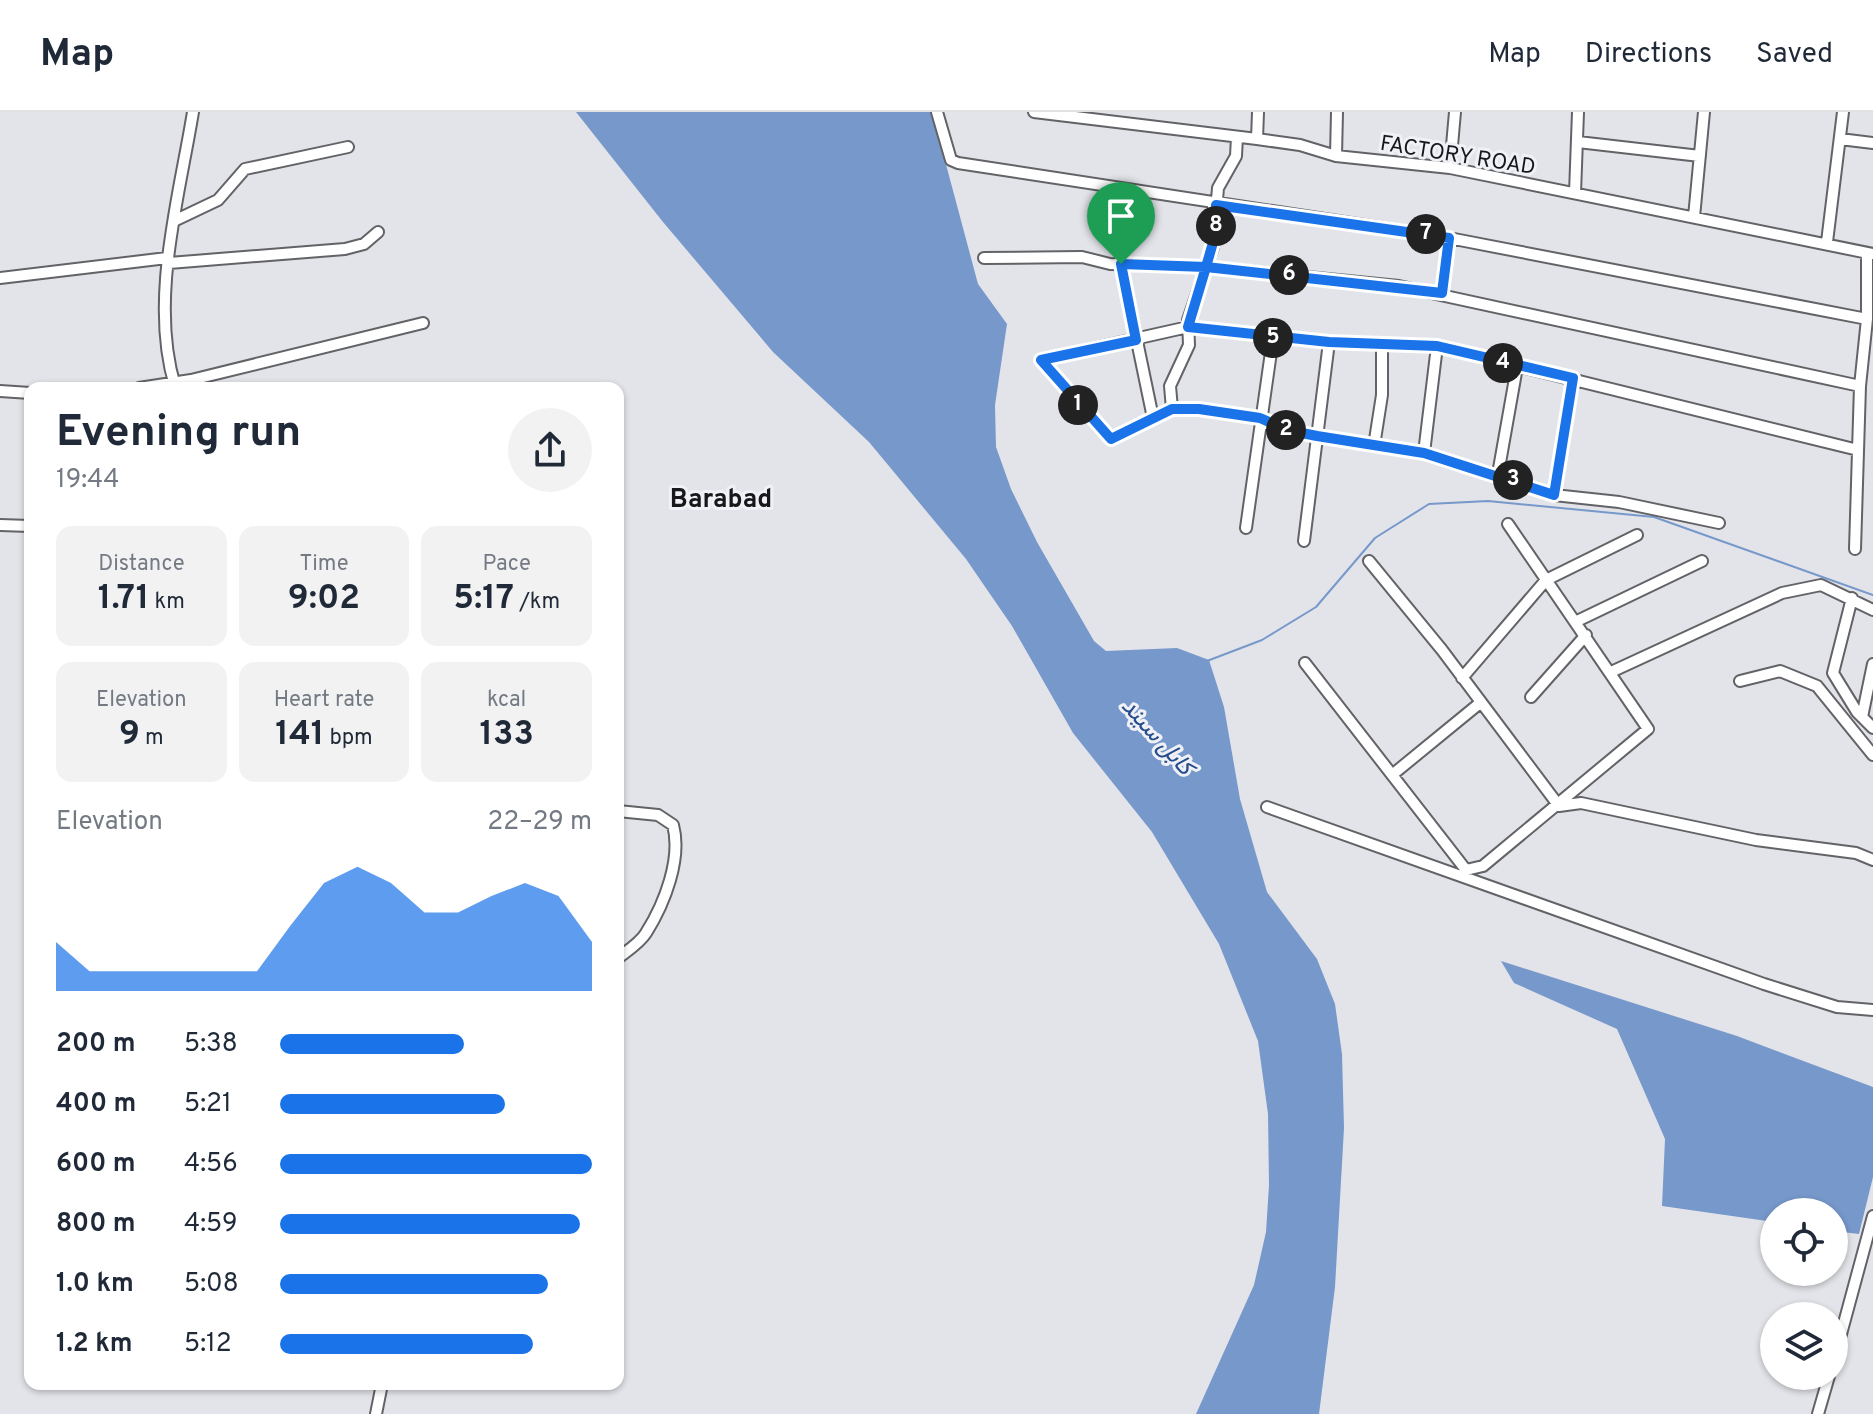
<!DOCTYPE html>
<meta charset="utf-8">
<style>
:root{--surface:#fff;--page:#f2f2f3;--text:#1f2937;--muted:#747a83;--line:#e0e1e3;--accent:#1a73e8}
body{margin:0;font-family:Overpass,Vazirmatn,sans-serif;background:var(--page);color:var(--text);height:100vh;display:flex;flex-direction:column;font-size:30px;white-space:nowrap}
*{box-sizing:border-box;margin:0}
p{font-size:26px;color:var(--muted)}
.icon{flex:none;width:44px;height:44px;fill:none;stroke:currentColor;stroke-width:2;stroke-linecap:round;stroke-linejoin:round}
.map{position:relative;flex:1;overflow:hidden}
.details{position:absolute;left:24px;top:270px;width:600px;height:1008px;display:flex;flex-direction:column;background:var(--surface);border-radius:16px;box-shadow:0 2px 6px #0004}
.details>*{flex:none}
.buttons{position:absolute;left:1760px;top:1086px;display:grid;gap:16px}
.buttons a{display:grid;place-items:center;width:88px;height:88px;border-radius:50%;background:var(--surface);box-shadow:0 2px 6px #0004;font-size:40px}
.pin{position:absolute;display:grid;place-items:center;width:68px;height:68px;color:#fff;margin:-82px -34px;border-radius:50% 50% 50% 0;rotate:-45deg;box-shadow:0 0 8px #0007}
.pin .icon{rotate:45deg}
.km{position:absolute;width:40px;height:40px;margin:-20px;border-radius:50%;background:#222;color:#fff;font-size:22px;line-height:40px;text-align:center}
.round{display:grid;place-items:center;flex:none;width:84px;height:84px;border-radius:42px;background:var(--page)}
.head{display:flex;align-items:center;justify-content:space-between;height:136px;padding:0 32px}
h1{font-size:44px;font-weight:700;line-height:60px}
.metrics{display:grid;grid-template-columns:repeat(3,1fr);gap:12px;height:136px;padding:8px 32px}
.metrics div{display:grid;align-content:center;border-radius:16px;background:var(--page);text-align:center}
.metrics b{font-size:34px;font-weight:700}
.metrics small{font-size:22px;font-weight:400}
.metrics p{font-size:22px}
.chart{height:224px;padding:16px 32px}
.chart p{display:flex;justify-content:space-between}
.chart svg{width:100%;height:144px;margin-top:8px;fill:var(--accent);opacity:.7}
ul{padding:0 32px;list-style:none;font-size:26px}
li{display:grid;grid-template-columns:128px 96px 1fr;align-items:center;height:60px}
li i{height:20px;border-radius:10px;background:var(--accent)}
header{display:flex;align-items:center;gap:48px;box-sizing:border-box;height:112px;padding:0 40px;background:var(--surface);border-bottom:2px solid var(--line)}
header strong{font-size:38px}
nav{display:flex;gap:44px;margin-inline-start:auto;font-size:28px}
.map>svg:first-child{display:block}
.water{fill:#7798cb}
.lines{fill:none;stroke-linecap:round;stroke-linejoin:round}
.stream{stroke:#7798cb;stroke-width:2}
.minor-casing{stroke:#626367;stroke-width:14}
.minor{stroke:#fff;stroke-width:10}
.route-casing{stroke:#fff;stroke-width:16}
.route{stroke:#1a73e8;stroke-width:10}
.labels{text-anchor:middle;stroke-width:6;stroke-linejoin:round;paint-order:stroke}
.street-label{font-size:22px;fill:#18181a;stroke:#f0f1f6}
.water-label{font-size:24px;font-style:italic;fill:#254d8c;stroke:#f0f1f6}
.quarter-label{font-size:26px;font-weight:bold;fill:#18181a;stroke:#f0f1f6}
</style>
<header>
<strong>Map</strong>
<nav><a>Map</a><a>Directions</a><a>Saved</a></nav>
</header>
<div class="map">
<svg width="1873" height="1302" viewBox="0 0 1873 1302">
<rect width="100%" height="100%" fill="#e3e4e9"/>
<!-- water -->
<path class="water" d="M576,0H932L978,172L1007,212L995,293L996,335L1011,377L1037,430L1094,529L1106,539L1177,536L1209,548L1224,595L1240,687L1267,780L1317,847L1335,892L1342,942L1344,1016L1335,1175L1319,1302H1196L1254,1173L1266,1120L1269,1073L1268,1002L1258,929L1219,832L1152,720L1073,621L1012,514L966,447L869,330L773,240L663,110Z
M1501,849L1737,924L1873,975V1065L1859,1122L1834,1119V1100H1774V1110L1662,1094L1665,1027L1617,917L1514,871Z"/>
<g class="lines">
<!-- stream -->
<path class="stream" d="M1207,549L1262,528L1316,495L1375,426L1429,392L1488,389L1654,405L1873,483"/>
<!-- minor casing -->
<g class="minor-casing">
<path id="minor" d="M937,0L951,48L958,51L1449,126L1867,207
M1034,0L1257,27L1300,33L1336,44L1450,56L1873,142
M1257,27L1258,0
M1840,27L1873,31
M1578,30L1700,44
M1336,44L1337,0
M1450,56L1455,0
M1575,81L1578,0
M1694,105L1704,0
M176,108L218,88L245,57L348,35
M1827,130L1843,0
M984,146L1082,145L1110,152L1206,155L1399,174L1860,274
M169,151L345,137L364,132L378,120
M1121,152L1153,306
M0,166L167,146
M1442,181L1449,126
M175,274C149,189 179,86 193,0
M139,276L191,268L423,211
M0,279L30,281
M1172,297L1170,274L1189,233L1188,208L1213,135L1218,76L1236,44L1237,25
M1374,334L1382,283V232
M1424,341L1437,234
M1498,362L1517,255
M1554,383L1573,266
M1719,411L1619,390L1554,383L1424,341L1317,324L1287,318L1260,306L1199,297H1172L1111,327L1041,248L1188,215L1329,230L1437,234L1858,338
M0,413L30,414
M1246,416L1273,226
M1304,429L1329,230
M1855,437L1860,274L1867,207V141
M1369,449L1442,538L1559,694L1581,691L1756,728L1856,741L1873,748
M1852,486L1833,561L1857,600L1873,616
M1575,510L1702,449
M1305,551L1466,758L1483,754L1648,617L1508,412
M1611,560L1782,481L1821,473L1873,498
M1462,566L1546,468L1637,423
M1740,569L1780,559L1817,574L1873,643
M1531,585L1586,523
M1862,605L1873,552
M1392,663L1480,591
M1267,695L1764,872L1837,895L1873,898
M618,699L658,703L673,713C682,746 665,791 646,821C640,831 627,839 618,846
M1834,1248L1873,1104
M376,1302L382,1272
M1818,1302L1829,1264"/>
</g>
<!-- minor -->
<use href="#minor" class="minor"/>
</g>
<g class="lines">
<!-- route casing -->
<g class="route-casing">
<path id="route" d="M1121,152L1136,228L1041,248L1111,327L1172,297H1199L1260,306L1287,318L1317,324L1424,341L1554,383L1573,266L1437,234L1329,230L1188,215L1206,155L1442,181L1449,126L1216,93V120L1206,155L1121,152"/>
</g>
<!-- route -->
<use href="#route" class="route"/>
</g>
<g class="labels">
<!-- street labels -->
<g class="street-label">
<text transform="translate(1458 42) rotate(9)" y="8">FACTORY ROAD</text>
</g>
<!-- water labels -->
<g class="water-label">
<text transform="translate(1158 624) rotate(48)" y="8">کابل سيند</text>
</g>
<!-- quarter labels -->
<g class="quarter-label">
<text x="721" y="395">Barabad</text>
</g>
</g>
</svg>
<div class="buttons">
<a><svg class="icon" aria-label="locate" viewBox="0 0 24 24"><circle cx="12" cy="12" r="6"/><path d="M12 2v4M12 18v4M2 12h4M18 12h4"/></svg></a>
<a><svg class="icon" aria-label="layers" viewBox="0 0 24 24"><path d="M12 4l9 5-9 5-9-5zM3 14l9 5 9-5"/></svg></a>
</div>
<div class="pin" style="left:1121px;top:152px;background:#1e9e55"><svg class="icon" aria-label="arrive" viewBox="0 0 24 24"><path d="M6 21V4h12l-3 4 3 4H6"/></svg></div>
<b class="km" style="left:1078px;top:293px">1</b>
<b class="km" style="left:1286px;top:318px">2</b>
<b class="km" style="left:1513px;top:368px">3</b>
<b class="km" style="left:1503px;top:251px">4</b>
<b class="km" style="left:1273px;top:226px">5</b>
<b class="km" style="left:1289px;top:163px">6</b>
<b class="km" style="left:1426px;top:122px">7</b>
<b class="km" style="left:1216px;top:114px">8</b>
<section class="details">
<div class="head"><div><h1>Evening run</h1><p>19:44</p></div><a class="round"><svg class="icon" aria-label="share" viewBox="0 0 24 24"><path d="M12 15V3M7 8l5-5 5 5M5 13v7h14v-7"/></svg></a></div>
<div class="metrics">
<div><p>Distance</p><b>1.71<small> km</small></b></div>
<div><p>Time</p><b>9:02</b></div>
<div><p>Pace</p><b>5:17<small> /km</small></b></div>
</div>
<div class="metrics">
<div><p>Elevation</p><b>9<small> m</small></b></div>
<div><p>Heart rate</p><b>141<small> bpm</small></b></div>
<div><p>kcal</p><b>133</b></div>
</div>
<div class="chart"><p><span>Elevation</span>22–29 m</p>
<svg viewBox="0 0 160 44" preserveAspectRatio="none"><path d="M0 44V29L10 38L20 38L30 38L40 38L50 38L60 38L70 24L80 11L90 6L100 11L110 20L120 20L130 15L140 11L150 15L160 29V44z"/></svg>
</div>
<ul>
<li><b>200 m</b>5:38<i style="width:59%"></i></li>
<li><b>400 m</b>5:21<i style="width:72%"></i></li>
<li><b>600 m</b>4:56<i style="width:100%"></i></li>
<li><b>800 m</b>4:59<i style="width:96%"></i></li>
<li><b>1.0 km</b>5:08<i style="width:86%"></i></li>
<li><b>1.2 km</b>5:12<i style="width:81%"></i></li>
</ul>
</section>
</div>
